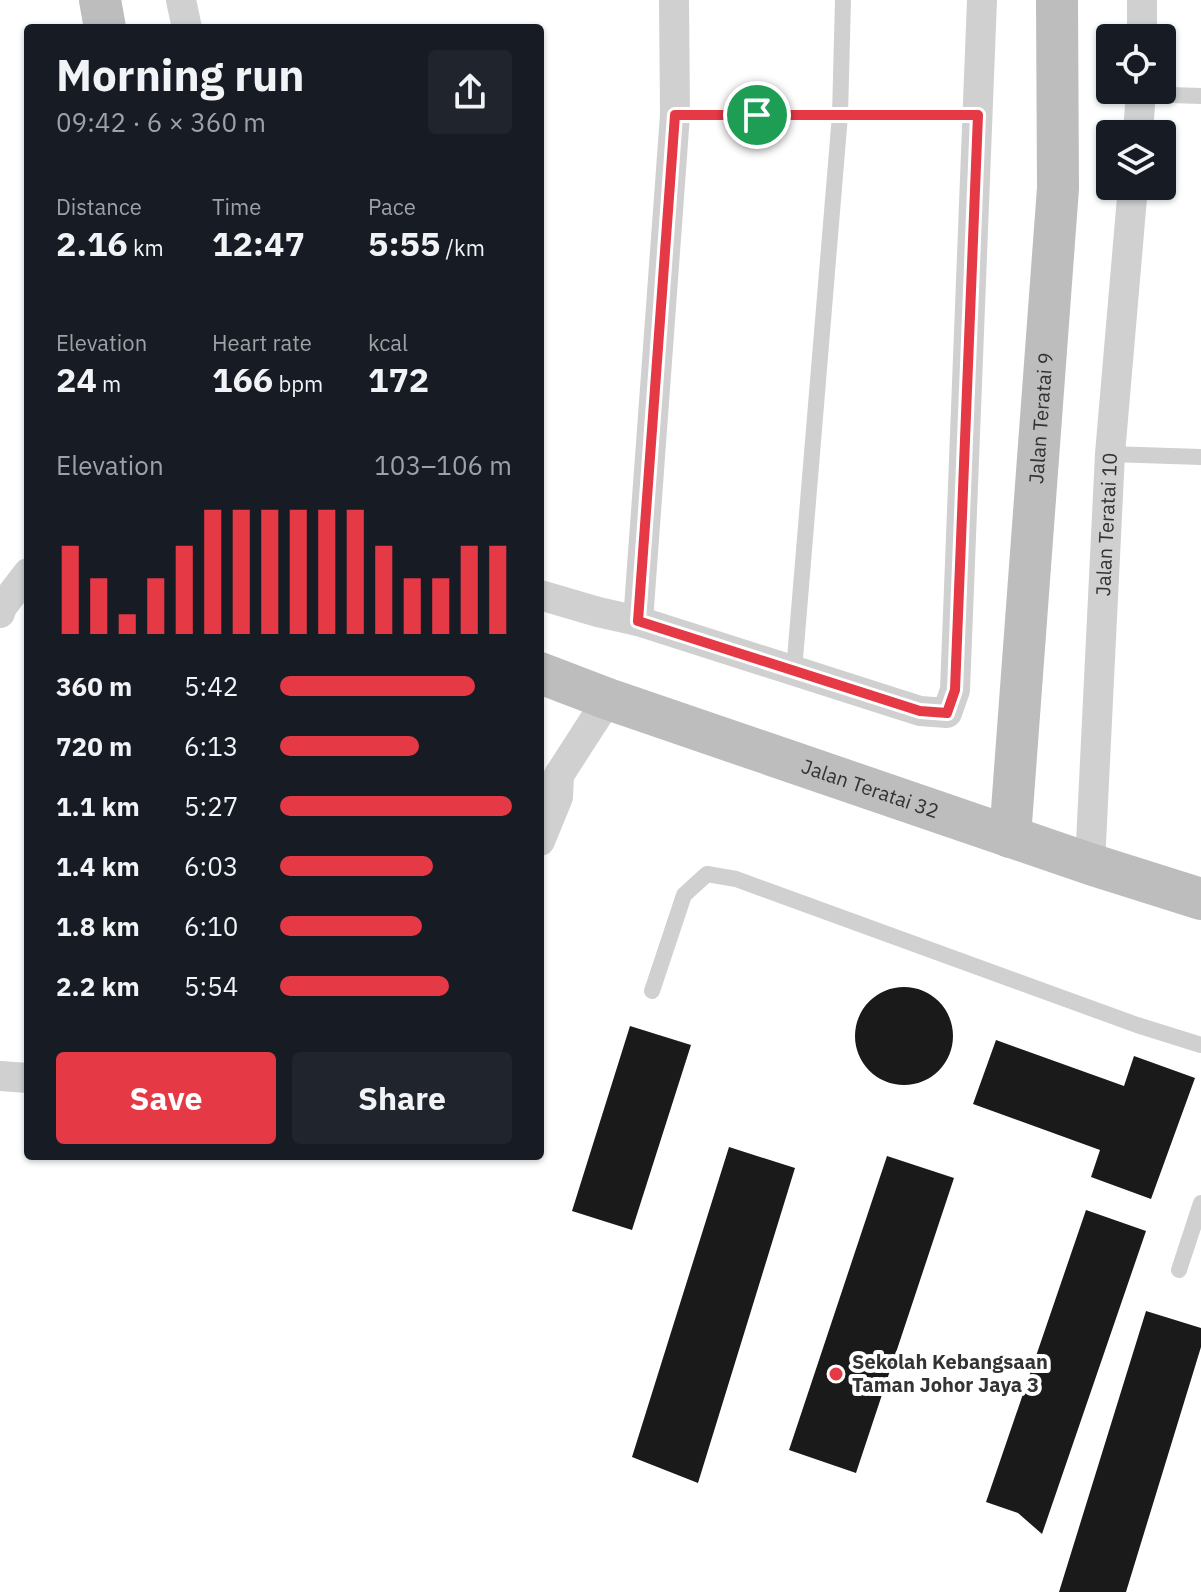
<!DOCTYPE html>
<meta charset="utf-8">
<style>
:root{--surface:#171b24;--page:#20242c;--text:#f1f3f6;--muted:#9ea1a6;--accent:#e63946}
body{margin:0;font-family:"IBM Plex Sans",sans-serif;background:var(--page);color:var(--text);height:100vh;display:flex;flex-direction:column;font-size:30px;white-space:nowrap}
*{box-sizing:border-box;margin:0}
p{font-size:26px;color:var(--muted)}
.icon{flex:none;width:44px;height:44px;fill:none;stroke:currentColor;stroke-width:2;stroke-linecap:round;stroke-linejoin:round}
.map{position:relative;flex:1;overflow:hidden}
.sheet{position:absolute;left:24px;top:24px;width:520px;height:1136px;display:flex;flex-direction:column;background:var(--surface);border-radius:8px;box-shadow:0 2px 6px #0004}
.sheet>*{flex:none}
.buttons{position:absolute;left:1096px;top:24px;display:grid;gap:16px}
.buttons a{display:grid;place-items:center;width:80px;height:80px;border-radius:8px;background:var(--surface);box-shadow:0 2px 6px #0004;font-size:40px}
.pin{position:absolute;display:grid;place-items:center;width:68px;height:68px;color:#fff;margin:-34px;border:4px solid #fff;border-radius:50%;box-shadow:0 2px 8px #0007}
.round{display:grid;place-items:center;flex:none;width:84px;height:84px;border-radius:8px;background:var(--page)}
.headline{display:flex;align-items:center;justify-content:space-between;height:136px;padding:0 32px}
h1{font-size:44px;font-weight:700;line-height:60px}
.figures{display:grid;grid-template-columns:repeat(3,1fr);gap:12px;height:136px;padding:8px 32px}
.figures div{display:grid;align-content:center}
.figures b{font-size:34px;font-weight:700}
.figures small{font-size:22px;font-weight:400}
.figures p{font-size:22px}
.chart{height:224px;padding:16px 32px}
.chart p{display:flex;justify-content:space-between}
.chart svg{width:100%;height:144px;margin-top:8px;stroke:var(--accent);stroke-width:6}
.button{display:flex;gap:16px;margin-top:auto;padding:16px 32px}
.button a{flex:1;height:92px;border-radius:8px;background:var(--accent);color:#fff;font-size:32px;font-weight:700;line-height:92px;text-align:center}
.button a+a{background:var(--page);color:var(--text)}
ul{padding:0 32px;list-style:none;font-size:26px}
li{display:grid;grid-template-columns:128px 96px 1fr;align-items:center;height:60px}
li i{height:20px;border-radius:10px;background:var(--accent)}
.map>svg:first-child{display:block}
.building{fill:#1a1a1a}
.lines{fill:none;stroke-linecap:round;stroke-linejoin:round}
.lane{stroke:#d0d0d0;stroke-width:16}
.street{stroke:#d0d0d0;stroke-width:30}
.secondary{stroke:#bdbdbd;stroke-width:42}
.route-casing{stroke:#fff;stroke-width:16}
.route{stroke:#e63946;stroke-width:10}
.poi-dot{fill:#e63946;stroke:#fff;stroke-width:3}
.labels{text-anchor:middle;stroke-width:8;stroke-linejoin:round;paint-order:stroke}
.street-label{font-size:20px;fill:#333;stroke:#fff}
.poi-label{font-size:20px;font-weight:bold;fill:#333;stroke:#fff;text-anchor:start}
</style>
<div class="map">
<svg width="1201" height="1592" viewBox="0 0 1201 1592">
<rect width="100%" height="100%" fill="#fff"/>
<!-- building -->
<path class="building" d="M855 1036a49 49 0 1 1 98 0a49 49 0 1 1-98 0Z
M630,1026L691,1045L632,1230L572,1211Z
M996,1040L1124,1086L1134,1056L1195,1078L1151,1199L1091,1177L1100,1150L973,1104Z
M729,1147L795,1168L698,1483L632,1457Z
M887,1156L954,1178L856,1473L789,1450Z
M1086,1210L1146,1231L1042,1534L1018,1513L986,1502Z
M1146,1311L1201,1328V1347L1126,1592H1059Z"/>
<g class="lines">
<!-- lane -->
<path class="lane" d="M1141,94L1201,96
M675,115H978
M1110,454L1201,457
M794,671L840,115L843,0
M652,991L684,895L707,874L736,879L1137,1025L1201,1045
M1179,1270L1201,1203"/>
<!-- street -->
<g class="street">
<path d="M181,0L187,28"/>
<path d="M1142,38V0"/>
<path d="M1138,134L1141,90"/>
<path d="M540,595L598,612L638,621L920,711L947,713L955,690L982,0"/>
<path d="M0,613L2,607L28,573"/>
<path d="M638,621L675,115L674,0"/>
<path d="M559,775L608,699"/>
<path d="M540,841L558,797L559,775"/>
<path id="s1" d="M1090,864L1110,454L1133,186"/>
<path d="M0,1076L28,1078"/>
</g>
<!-- secondary -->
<g class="secondary">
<path d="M100,0L105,28"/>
<path id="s2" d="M540,673L608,699L1090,864L1201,899"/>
<path id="s3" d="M1010,837L1058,188L1057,0"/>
</g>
</g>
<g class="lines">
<!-- route casing -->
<g class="route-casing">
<path id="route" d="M675,115H978L955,690L947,713L920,711L638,621Z"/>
</g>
<!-- route -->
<use href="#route" class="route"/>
</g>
<!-- markers -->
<circle class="poi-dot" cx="836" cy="1374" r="8"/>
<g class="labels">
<!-- street labels -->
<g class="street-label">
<text dy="7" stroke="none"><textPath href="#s3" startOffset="420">Jalan Teratai 9</textPath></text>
<text dy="7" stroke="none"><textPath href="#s1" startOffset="340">Jalan Teratai 10</textPath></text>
<text dy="7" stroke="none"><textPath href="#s2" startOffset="350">Jalan Teratai 32</textPath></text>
</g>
<!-- poi labels -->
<g class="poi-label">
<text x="852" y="1369">Sekolah Kebangsaan<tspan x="852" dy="23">Taman Johor Jaya 3</tspan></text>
</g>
</g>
</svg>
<div class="buttons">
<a><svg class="icon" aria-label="locate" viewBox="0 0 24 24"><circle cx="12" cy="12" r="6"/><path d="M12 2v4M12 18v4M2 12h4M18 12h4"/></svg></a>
<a><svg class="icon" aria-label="layers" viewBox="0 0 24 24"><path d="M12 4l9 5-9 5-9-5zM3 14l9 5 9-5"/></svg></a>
</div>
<div class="pin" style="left:757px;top:115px;background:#1e9e55"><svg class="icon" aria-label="arrive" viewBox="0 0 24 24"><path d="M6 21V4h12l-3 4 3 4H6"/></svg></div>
<section class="sheet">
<div class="headline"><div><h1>Morning run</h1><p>09:42 · 6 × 360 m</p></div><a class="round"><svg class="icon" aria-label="share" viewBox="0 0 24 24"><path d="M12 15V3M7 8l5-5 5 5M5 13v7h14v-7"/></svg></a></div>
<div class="figures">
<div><p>Distance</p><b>2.16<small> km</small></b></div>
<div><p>Time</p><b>12:47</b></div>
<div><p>Pace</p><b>5:55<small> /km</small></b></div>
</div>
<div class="figures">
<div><p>Elevation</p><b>24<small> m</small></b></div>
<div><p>Heart rate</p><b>166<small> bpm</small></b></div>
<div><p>kcal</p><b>172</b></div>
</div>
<div class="chart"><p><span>Elevation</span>103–106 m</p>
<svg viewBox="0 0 160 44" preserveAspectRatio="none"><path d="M5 44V17M15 44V27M25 44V38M35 44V27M45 44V17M55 44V6M65 44V6M75 44V6M85 44V6M95 44V6M105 44V6M115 44V17M125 44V27M135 44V27M145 44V17M155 44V17"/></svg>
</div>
<ul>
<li><b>360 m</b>5:42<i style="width:84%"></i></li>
<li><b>720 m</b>6:13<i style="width:60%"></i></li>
<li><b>1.1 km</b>5:27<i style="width:100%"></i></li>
<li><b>1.4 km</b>6:03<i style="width:66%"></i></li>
<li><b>1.8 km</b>6:10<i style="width:61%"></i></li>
<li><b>2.2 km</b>5:54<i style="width:73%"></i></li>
</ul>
<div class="button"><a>Save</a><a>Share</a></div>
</section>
</div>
